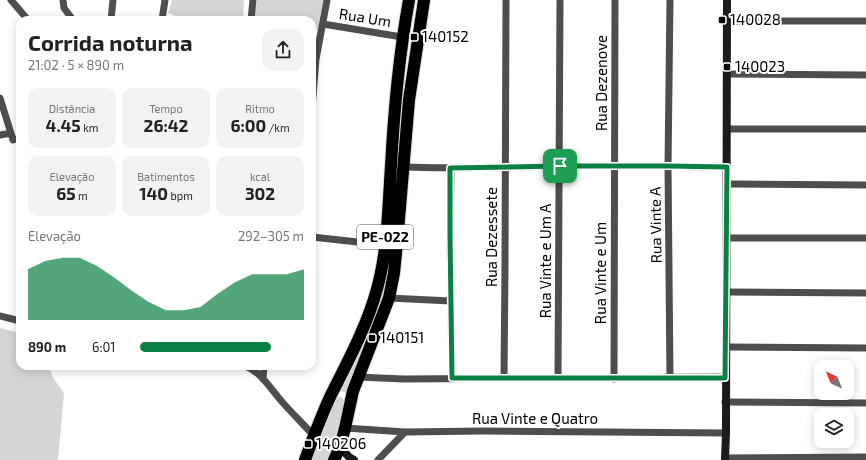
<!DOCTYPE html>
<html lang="pt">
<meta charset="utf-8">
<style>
:root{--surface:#fff;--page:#f2f2f2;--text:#222;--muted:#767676;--accent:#0b8043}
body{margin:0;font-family:"Exo 2",sans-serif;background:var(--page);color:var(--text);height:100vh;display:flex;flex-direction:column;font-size:15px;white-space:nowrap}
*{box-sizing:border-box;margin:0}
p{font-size:13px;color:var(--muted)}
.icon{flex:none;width:22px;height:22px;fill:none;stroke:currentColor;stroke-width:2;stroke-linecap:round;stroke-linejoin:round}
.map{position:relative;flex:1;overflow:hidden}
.sheet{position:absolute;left:16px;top:16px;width:300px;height:354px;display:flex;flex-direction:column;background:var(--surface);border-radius:12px;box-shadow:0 2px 10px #0003}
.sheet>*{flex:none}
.needle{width:26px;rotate:317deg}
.buttons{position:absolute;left:814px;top:360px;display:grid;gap:8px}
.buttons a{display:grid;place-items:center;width:40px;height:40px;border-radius:8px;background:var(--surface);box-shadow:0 2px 10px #0003;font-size:20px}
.pin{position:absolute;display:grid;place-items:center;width:34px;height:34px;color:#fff;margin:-17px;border-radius:8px;box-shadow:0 2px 6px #0006}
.round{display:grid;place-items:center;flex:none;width:42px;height:42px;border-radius:12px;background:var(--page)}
.overview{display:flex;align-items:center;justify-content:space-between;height:68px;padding:0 12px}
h1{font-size:22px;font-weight:700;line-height:30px}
.figures{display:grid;grid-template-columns:repeat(3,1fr);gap:6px;height:68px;padding:4px 12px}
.figures div{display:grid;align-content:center;border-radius:10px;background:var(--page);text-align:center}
.figures b{font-size:17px;font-weight:700}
.figures small{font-size:11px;font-weight:400}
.figures p{font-size:11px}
.chart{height:112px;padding:8px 12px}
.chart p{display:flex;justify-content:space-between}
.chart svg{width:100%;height:72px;margin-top:4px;fill:var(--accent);opacity:.7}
ul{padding:0 12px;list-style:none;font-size:13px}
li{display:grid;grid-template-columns:64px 48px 1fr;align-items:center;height:30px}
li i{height:10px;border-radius:5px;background:var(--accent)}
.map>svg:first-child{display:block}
.green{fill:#d5d5d5}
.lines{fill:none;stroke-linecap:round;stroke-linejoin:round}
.highway-casing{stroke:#dbdbdb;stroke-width:14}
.street{stroke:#4e4e4e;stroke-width:7}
.secondary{stroke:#1b1b1b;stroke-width:8}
.highway{stroke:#000;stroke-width:12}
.route-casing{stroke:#fff;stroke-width:8}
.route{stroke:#0b8043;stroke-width:5}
.poi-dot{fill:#000;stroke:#fff;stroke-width:1.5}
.labels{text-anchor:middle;stroke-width:4;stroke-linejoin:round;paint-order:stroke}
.shield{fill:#fff;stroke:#4c4c4c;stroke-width:1}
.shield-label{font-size:14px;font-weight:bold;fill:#000}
.street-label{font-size:15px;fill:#000;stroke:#fff}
.poi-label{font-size:15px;fill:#000;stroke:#fff;text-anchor:start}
</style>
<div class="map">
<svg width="866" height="460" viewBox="0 0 866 460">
<rect width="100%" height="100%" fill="#fff"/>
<!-- green -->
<path class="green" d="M172,0H244L243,20H183L182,18L168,13Z
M257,0H323L318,29L312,28V20H254Z
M380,295H382L347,393L337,390Z
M0,328L20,333V366H48L54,379L64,393L58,460H0Z
M335,397H341L345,401L346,409L332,460H309Z"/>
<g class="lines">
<!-- highway casing -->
<g class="highway-casing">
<path id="highway" d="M305,460C313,438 321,416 331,395C348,361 367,326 377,289C388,250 388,207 391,166C394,110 399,55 409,0
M334,460L340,447L345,428L353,391L389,298L394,273L397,243L409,100L424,0"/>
</g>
<!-- street -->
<path class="street" d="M11,0L28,20
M63,0L64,8L73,20
M670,0L668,166L670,378
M111,20L113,0
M162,20L165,0
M251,20L253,0
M727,21H866
M323,24L402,37
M727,74L866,75
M0,98L13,140L20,138
M312,108L316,59L327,0
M727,129H866
M0,135L11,133
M403,167C455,169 507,167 559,166C615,166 671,166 727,167
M451,168L450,234L452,379
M727,184L866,185
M312,237L385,245
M726,238H866
M726,292L866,293
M389,298L451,301
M0,316L20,321
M726,347L866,348
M245,366C262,372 272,391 284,404C294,415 304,425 314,436
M358,377L404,379L725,377
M504,378L505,265L506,0
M558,378L560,0
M263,379L264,366
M614,379L615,0
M725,402L866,403
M345,428L405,432L482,431L726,433
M725,458L866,457
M378,460L405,432"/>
<!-- secondary -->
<path class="secondary" d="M340,447L349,457L354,460
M725,460L726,433L727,0"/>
<!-- highway -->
<use href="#highway" class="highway"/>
</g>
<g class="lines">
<!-- route casing -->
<g class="route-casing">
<path id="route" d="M560,166H668L727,167L725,378H452L450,234V168Z"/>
</g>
<!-- route -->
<use href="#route" class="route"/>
</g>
<!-- markers -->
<g class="poi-dot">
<rect x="718" y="16" width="8" height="8" rx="2"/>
<rect x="410" y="33" width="8" height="8" rx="2"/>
<rect x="723" y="63" width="8" height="8" rx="2"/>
<rect x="368" y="334" width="8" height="8" rx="2"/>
<rect x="304" y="440" width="8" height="8" rx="2"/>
</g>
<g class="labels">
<!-- shield labels -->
<rect class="shield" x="357" y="225" width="56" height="24" rx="3"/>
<g class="shield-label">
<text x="385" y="242">PE-022</text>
</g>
<!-- street labels -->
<g class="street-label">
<text transform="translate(365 18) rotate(9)" y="5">Rua Um</text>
<text transform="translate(602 83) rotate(-90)" y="5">Rua Dezenove</text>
<text transform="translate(656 225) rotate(-91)" y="5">Rua Vinte A</text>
<text transform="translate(492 237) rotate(-90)" y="5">Rua Dezessete</text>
<text transform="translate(546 261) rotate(-90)" y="5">Rua Vinte e Um A</text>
<text transform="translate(601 273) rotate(-90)" y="5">Rua Vinte e Um</text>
<text x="535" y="424">Rua Vinte e Quatro</text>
</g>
<!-- poi labels -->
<g class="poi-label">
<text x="730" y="25">140028</text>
<text x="422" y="42">140152</text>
<text x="735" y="72">140023</text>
<text x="380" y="343">140151</text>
<text x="316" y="449">140206</text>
</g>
</g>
</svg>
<div class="buttons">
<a><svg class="needle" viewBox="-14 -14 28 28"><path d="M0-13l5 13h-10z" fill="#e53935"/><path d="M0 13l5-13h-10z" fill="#767676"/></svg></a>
<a><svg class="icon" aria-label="layers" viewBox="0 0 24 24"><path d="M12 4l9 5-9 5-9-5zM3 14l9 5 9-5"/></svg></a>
</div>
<div class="pin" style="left:560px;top:166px;background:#1e9e55"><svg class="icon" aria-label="arrive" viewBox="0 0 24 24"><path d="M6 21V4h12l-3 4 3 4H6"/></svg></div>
<section class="sheet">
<div class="overview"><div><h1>Corrida noturna</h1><p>21:02 · 5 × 890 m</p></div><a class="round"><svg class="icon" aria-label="share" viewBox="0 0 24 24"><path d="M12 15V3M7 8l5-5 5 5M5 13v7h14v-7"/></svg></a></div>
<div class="figures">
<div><p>Distância</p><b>4.45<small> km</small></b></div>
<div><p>Tempo</p><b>26:42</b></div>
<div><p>Ritmo</p><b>6:00<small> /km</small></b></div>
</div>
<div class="figures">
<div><p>Elevação</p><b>65<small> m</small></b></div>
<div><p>Batimentos</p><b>140<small> bpm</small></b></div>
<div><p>kcal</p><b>302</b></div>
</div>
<div class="chart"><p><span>Elevação</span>292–305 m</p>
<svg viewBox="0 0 160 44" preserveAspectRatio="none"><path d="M0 44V13L10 8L20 6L30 6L40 11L50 18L60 26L70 33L80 38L90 38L100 36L110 28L120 21L130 16L140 16L150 16L160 13V44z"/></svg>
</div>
<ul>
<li><b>890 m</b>6:01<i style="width:80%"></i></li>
</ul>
</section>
</div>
